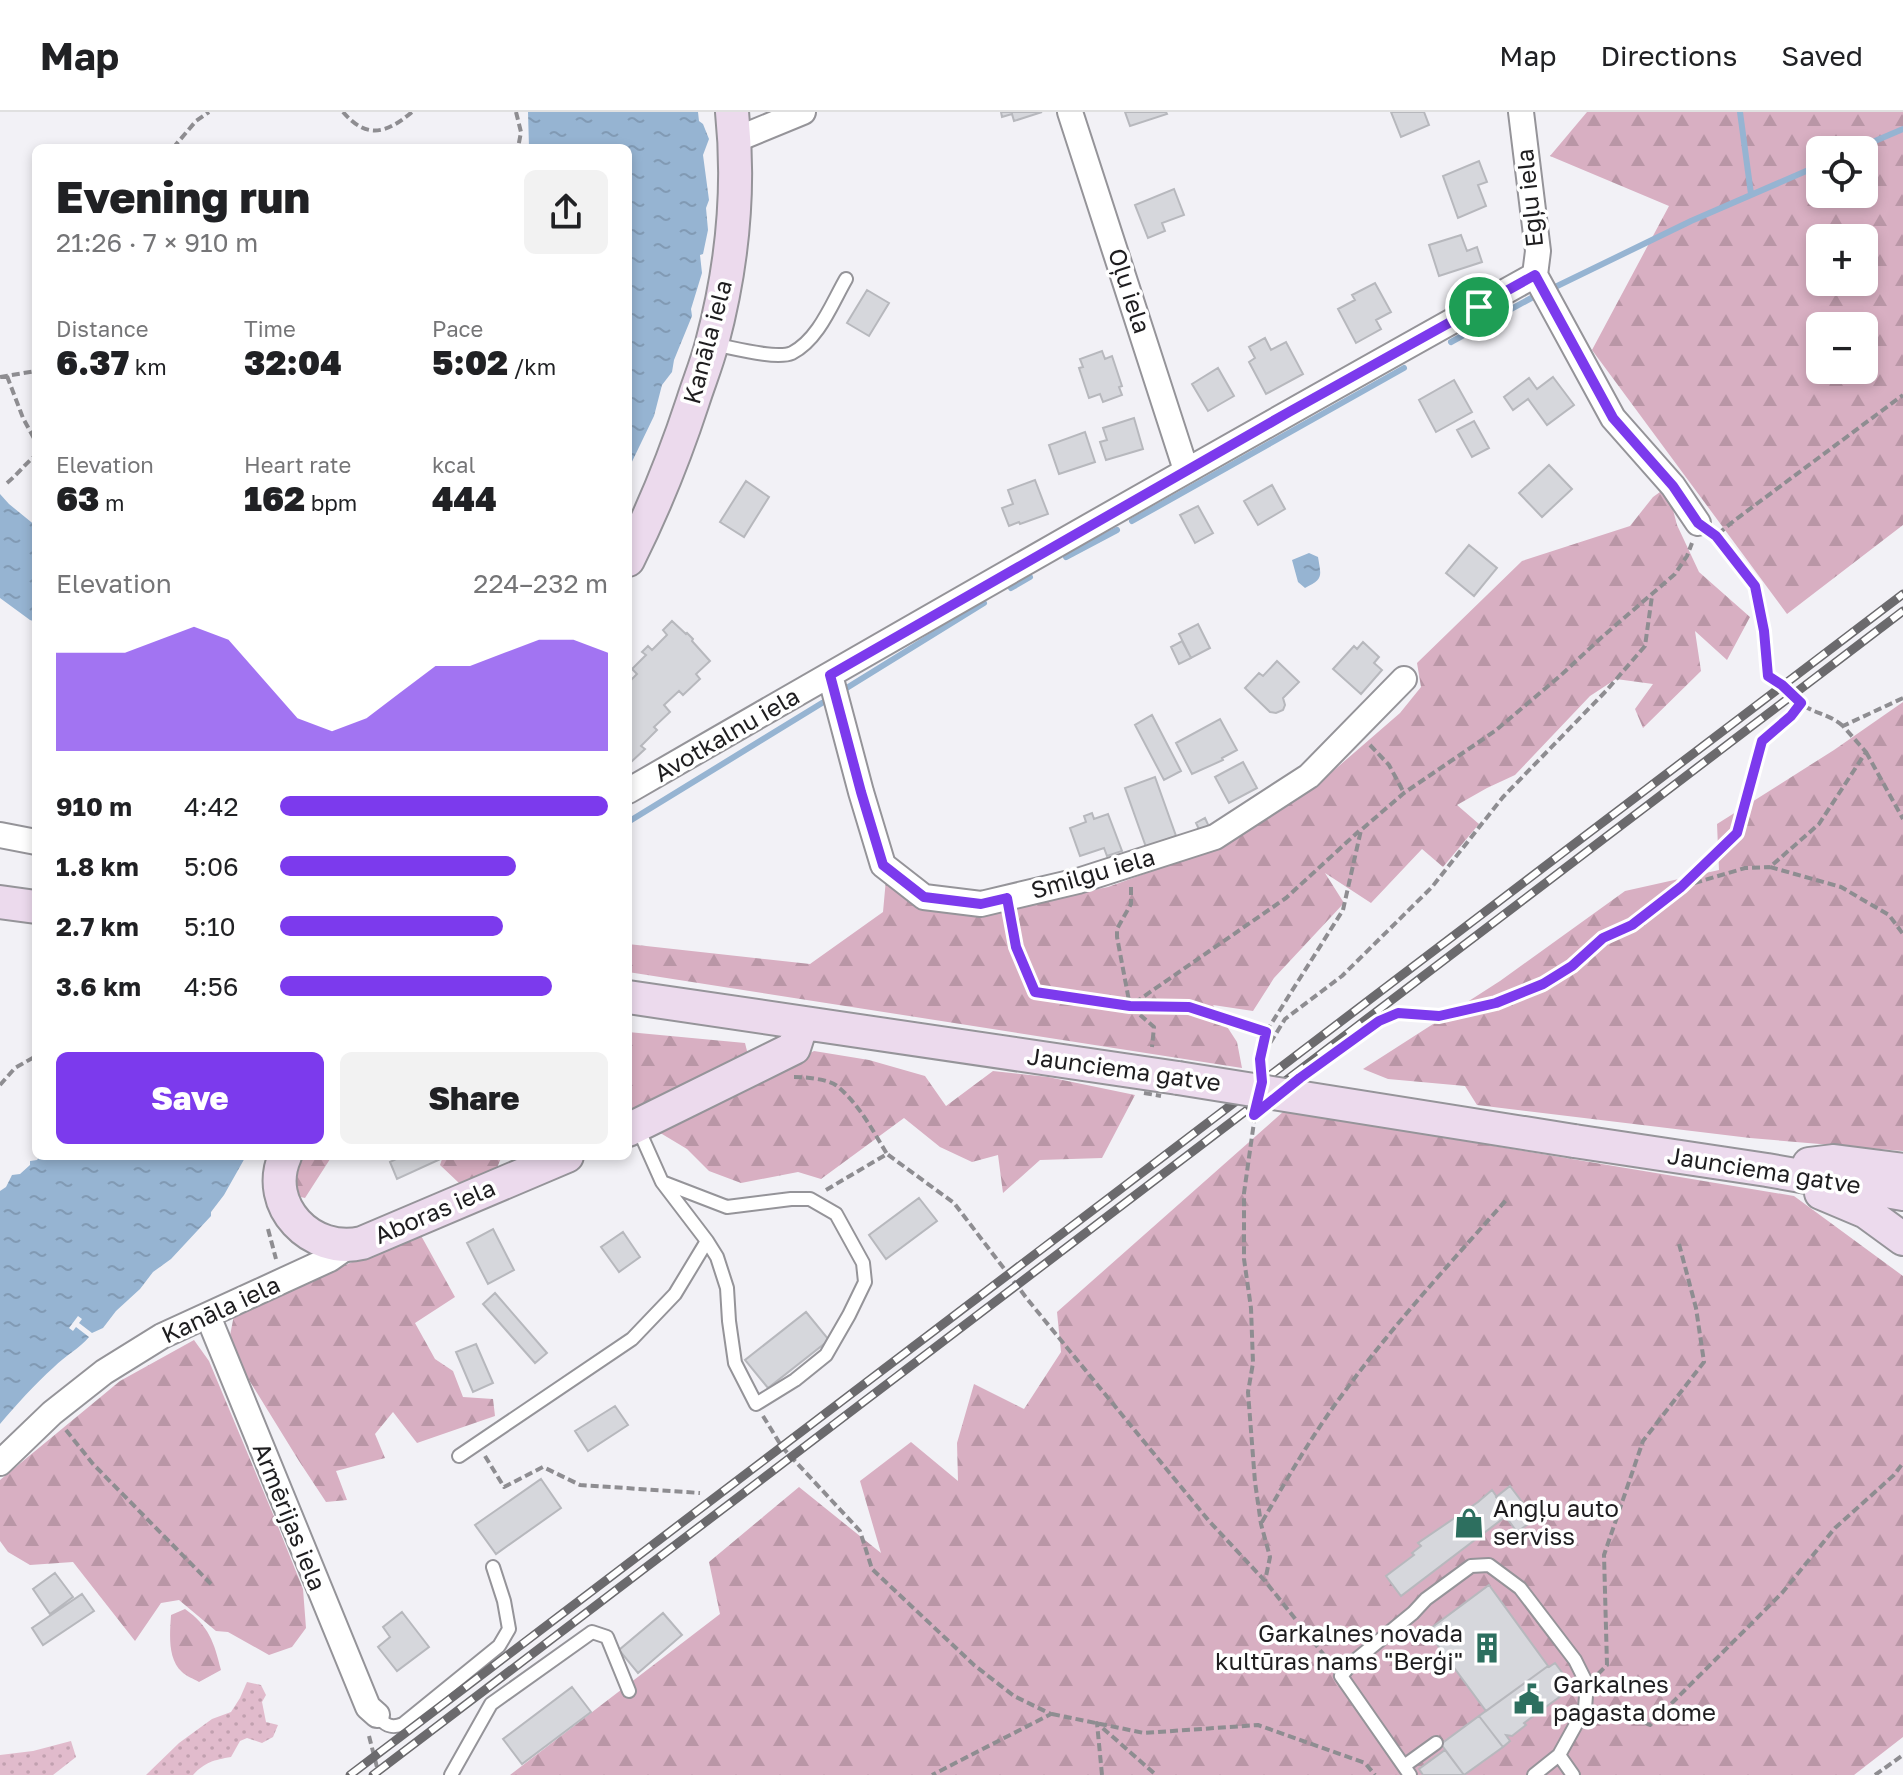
<!DOCTYPE html>
<meta charset="utf-8">
<style>
:root{--surface:#fff;--page:#f2f2f2;--text:#202124;--muted:#757577;--line:#e0e0e0;--accent:#7c3aed}
body{margin:0;font-family:"Golos Text",sans-serif;background:var(--page);color:var(--text);height:100vh;display:flex;flex-direction:column;font-size:30px;white-space:nowrap}
*{box-sizing:border-box;margin:0}
p{font-size:26px;color:var(--muted)}
.icon{flex:none;width:44px;height:44px;fill:none;stroke:currentColor;stroke-width:2;stroke-linecap:round;stroke-linejoin:round}
.map{position:relative;flex:1;overflow:hidden}
.panel{position:absolute;left:32px;top:32px;width:600px;height:1016px;display:flex;flex-direction:column;background:var(--surface);border-radius:12px;box-shadow:0 4px 12px #0003}
.panel>*{flex:none}
.tools{position:absolute;left:1806px;top:24px;display:grid;gap:16px}
.tools a{display:grid;place-items:center;width:72px;height:72px;border-radius:12px;background:var(--surface);box-shadow:0 4px 12px #0003;font-size:40px}
.pin{position:absolute;display:grid;place-items:center;width:68px;height:68px;color:#fff;margin:-34px;border:4px solid #fff;border-radius:50%;box-shadow:0 2px 8px #0007}
.round{display:grid;place-items:center;flex:none;width:84px;height:84px;border-radius:12px;background:var(--page)}
.head{display:flex;align-items:center;justify-content:space-between;height:136px;padding:0 24px}
h1{font-size:44px;font-weight:800;line-height:60px}
.figures{display:grid;grid-template-columns:repeat(3,1fr);gap:12px;height:136px;padding:8px 24px}
.figures div{display:grid;align-content:center}
.figures b{font-size:34px;font-weight:800}
.figures small{font-size:22px;font-weight:400}
.figures p{font-size:22px}
.chart{height:224px;padding:16px 24px}
.chart p{display:flex;justify-content:space-between}
.chart svg{width:100%;height:144px;margin-top:8px;fill:var(--accent);opacity:.7}
.primary-button{display:flex;gap:16px;margin-top:auto;padding:16px 24px}
.primary-button a{flex:1;height:92px;border-radius:12px;background:var(--accent);color:#fff;font-size:32px;font-weight:800;line-height:92px;text-align:center}
.primary-button a+a{background:var(--page);color:var(--text)}
ul{padding:0 24px;list-style:none;font-size:26px}
li{display:grid;grid-template-columns:128px 96px 1fr;align-items:center;height:60px}
li i{height:20px;border-radius:10px;background:var(--accent)}
header{display:flex;align-items:center;gap:48px;box-sizing:border-box;height:112px;padding:0 40px;background:var(--surface);border-bottom:2px solid var(--line)}
header strong{font-size:38px}
nav{display:flex;gap:44px;margin-inline-start:auto;font-size:28px}
.map>svg:first-child{display:block}
.grass{fill:url(#grass-dots)}
.forest{fill:url(#forest-firs);fill-rule:evenodd}
.water{fill:url(#water-ripples)}
.lines{fill:none;stroke-linecap:round;stroke-linejoin:round}
.stream{stroke:#96b4d2;stroke-width:6}
.building{fill:#d6d7dc;stroke:#b7b8bd;stroke-width:2}
.lane-casing{stroke:#959499;stroke-width:16}
.street-casing{stroke:#959499;stroke-width:28}
.secondary-casing{stroke:#959499;stroke-width:36}
.path{stroke:#8e8d91;stroke-width:4;stroke-dasharray:8 4;stroke-linecap:butt}
.lane{stroke:#fff;stroke-width:12}
.street{stroke:#fff;stroke-width:24}
.secondary{stroke:#ecdaed;stroke-width:32}
.rail-casing{stroke:#6b6a6d;stroke-width:9}
.rail{stroke:#fff;stroke-width:6;stroke-dasharray:18;stroke-linecap:butt}
.secondary-bridge-casing{stroke:#959499;stroke-width:36;stroke-linecap:butt}
.path-bridge{stroke:#8e8d91;stroke-width:4;stroke-dasharray:8 4;stroke-linecap:butt}
.secondary-bridge{stroke:#ecdaed;stroke-width:32}
.route-casing{stroke:#fff;stroke-width:16}
.route{stroke:#7c3aed;stroke-width:10}
.labels{text-anchor:middle;stroke-width:7;stroke-linejoin:round;paint-order:stroke}
.street-label{font-size:24px;fill:#1e1d1f;stroke:#fff}
.poi-label{font-size:24px;fill:#1e1d1f;stroke:#fff;text-anchor:start}
</style>
<header>
<strong>Map</strong>
<nav><a>Map</a><a>Directions</a><a>Saved</a></nav>
</header>
<div class="map">
<svg width="1903" height="1663" viewBox="0 0 1903 1663">
<defs>
<pattern id="grass-dots" width="8" height="8" patternUnits="userSpaceOnUse" patternTransform="scale(2)"><rect width="8" height="8" fill="#e1bbcc"/><path d="M2 2h.1M6 6h.1" fill="none" stroke="#c1a0af" stroke-width="1.8" stroke-linecap="round"/></pattern>
<pattern id="forest-firs" width="22" height="20" patternUnits="userSpaceOnUse" patternTransform="scale(2)"><rect width="22" height="20" fill="#d8afc2"/><path d="M5 1l3.5 6h-7zM16 11l3.5 6h-7z" fill="#b996a6"/></pattern>
<pattern id="water-ripples" width="26" height="14" patternUnits="userSpaceOnUse" patternTransform="scale(2)"><rect width="26" height="14" fill="#96b4d2"/><path d="M2 4q2-2 4 0t4 0M15 11q2-2 4 0t4 0" fill="none" stroke="#819ab4"/></pattern>
</defs>
<rect width="100%" height="100%" fill="#f2f1f6"/>
<!-- grass -->
<path class="grass" d="M247,1570L261,1573L266,1583L262,1590L266,1610L278,1613L273,1625L262,1631L247,1626L240,1629L231,1645C214,1648 205,1650 193,1663H146L179,1631L212,1607L231,1600L240,1586Z
M71,1629L76,1645L53,1663H0V1643L33,1639Z"/>
<!-- forest -->
<path class="forest" d="M1587,0H1903V413L1787,502L1592,238L1669,94L1550,44ZM1820,38H1864V82H1820ZM1820,126H1864V170H1820ZM1864,214V258H1820V214Z
M1667,375L1677,413L1699,460L1750,505L1727,548L1695,519L1701,559L1643,616L1635,597L1653,572L1616,567L1590,584L1515,663L1487,676L1457,693L1479,712L1443,755L1422,737L1371,791L1325,761L1344,791L1274,866L1253,899L1213,893L1237,930L1242,956L628,860V832L810,852L883,800L887,756L987,799L1108,775L1219,735L1243,722L1317,673L1400,601L1421,575L1417,551L1522,449L1630,414L1653,385Z
M1903,590V1039L1750,1026L1477,993L1465,974L1388,967L1363,957L1500,869L1625,779L1719,758L1717,712L1834,638Z
M628,920L745,931L748,943L628,1002Z
M814,939L869,948L925,964L946,994L993,959L1048,965L1135,983L1102,1046L1040,1048L1003,1081L998,1043L972,1050L940,1035L904,1006L821,1067L798,1060L741,1071L709,1059L687,1037L657,1019Z
M1284,999L1794,1084L1903,1164V1625L1854,1663H510L720,1502L709,1450L799,1375L881,1441L860,1369L911,1330L958,1369L957,1331L974,1272L1024,1297L1061,1240L1057,1200Z
M300,1044H332L305,1086L292,1083Z
M443,1044H502L496,1058L459,1071L440,1053Z
M419,1120L455,1185L415,1211L435,1247L453,1259L463,1285L493,1287L495,1304L417,1331L393,1300L375,1322L385,1346L336,1359L347,1388L326,1390L299,1349L228,1234L234,1203Z
M194,1228L209,1249L275,1407L303,1477L306,1516L292,1535L269,1543L228,1520L216,1519L179,1488L161,1491L135,1529L73,1450L30,1453L8,1440L0,1429V1368L120,1269Z
M185,1497C209,1514 214,1530 221,1558L199,1570C194,1567 186,1564 182,1560C167,1546 170,1521 171,1503Z"/>
<!-- water -->
<path class="water" d="M528,0H698L699,9L703,12L709,27L703,43L709,88L706,96L708,118L703,142L700,143L702,161L691,197L692,204L674,248L672,260L662,273L654,304L628,358V36H529Z
M0,382L9,392L36,414V510L30,508L0,486Z
M1309,441L1318,445C1321,464 1324,467 1305,476L1298,470L1292,448Z
M40,1044H246L224,1083L211,1100V1104L171,1147L153,1160L140,1177L116,1199L103,1216L92,1221L79,1211L82,1207L78,1204L69,1216L73,1219L76,1215L89,1225C80,1236 65,1244 54,1255C34,1273 17,1292 0,1312V1079L6,1075L12,1063L20,1062L30,1053V1049L37,1048Z"/>
<g class="lines">
<!-- stream -->
<path class="stream" d="M1740,0L1751,82
M1854,38L1903,17
M1551,177L1691,109L1820,53
M1451,230L1535,184
M1132,409L1404,256
M1066,445L1117,418
M1011,476L1030,465
M845,577L984,491
M628,710L822,591"/>
</g>
<!-- building -->
<path class="building" d="M1001,0H1042L1014,9L1012,2L1002,5Z
M1125,0H1166L1167,2L1130,14Z
M1391,0H1424L1429,13L1401,25Z
M1479,49L1487,70L1478,73L1486,94L1458,106L1443,64Z
M1174,77L1184,103L1162,111L1165,119L1148,126L1135,93Z
M1461,123L1467,139L1477,135L1482,150L1439,164L1429,133Z
M1375,171L1391,200L1376,208L1381,217L1356,231L1338,197L1355,188L1352,183Z
M867,178L889,191L869,224L847,211Z
M1265,226L1271,238L1286,230L1303,262L1266,282L1249,250L1255,246L1249,235Z
M1102,239L1105,247L1112,244L1122,274L1119,275L1122,283L1103,290L1100,282L1089,286L1079,256L1083,255L1080,247Z
M1218,256L1234,284L1208,299L1192,272Z
M1553,265L1574,293L1547,313L1528,287L1513,298L1504,285L1529,266L1537,277Z
M1454,268L1472,300L1436,320L1419,288Z
M1134,306L1143,337L1106,348L1100,330L1107,328L1103,316Z
M1474,309L1489,336L1472,345L1457,318Z
M1085,320L1095,350L1059,362L1049,333Z
M1549,353L1572,377L1542,405L1519,381Z
M1035,368L1048,402L1020,412L1019,410L1009,414L1002,396L1013,392L1008,378Z
M746,369L769,385L744,425L720,410Z
M1272,373L1285,397L1258,413L1244,389Z
M1198,394L1213,421L1195,431L1180,403Z
M1469,433L1497,456L1474,484L1446,461Z
M672,509L686,522L687,521L693,527L692,529L710,549L696,562L700,567L683,583L679,579L664,593L670,600L654,615L657,618L641,634L645,637L630,651L628,650V565L631,568L637,562L632,557L646,543L642,540L648,534L652,538L667,523L663,518Z
M1198,512L1210,536L1191,546L1179,522Z
M1182,529L1191,546L1179,552L1171,535Z
M1363,530L1379,545L1374,551L1382,558L1361,582L1333,557L1354,534L1357,537Z
M1277,549L1299,570L1283,586L1285,593L1283,598L1276,601L1270,600L1245,576L1259,561L1263,564Z
M1152,603L1181,659L1164,668L1135,613Z
M1220,607L1237,638L1222,646L1223,648L1192,662L1176,631Z
M1243,650L1257,676L1229,691L1215,665Z
M1155,665L1176,724L1146,735L1125,676Z
M1092,701L1094,707L1108,702L1122,739L1107,744L1104,736L1080,744L1070,716L1086,710L1084,704Z
M1205,706L1211,719L1202,724L1196,711Z
M402,1044H447L397,1067L390,1050Z
M919,1086L937,1109L886,1147L869,1123Z
M493,1117L514,1158L488,1172L467,1131Z
M623,1120L640,1145L619,1160L601,1135Z
M495,1181L547,1241L535,1251L483,1192Z
M806,1200L829,1228L768,1276L745,1248Z
M476,1232L493,1271L473,1280L456,1240Z
M615,1294L628,1313L588,1339L575,1319Z
M541,1367L561,1396L496,1442L475,1413Z
M1510,1374L1535,1407L1517,1420L1506,1405L1509,1402L1496,1385Z
M1492,1378L1509,1402L1401,1484L1386,1464L1414,1443L1412,1441L1421,1434L1418,1431L1478,1390Z
M55,1461L73,1485L50,1502L33,1477Z
M1489,1473L1548,1554L1486,1599L1427,1519Z
M82,1482L94,1499L43,1533L32,1516Z
M402,1500L429,1535L397,1559L378,1535L390,1525L383,1515Z
M663,1501L682,1523L638,1561L619,1538Z
M1555,1551L1573,1575L1524,1611L1526,1613L1512,1624L1506,1623L1510,1629L1503,1635L1479,1604L1548,1554L1549,1555Z
M572,1575L591,1600L522,1652L503,1627Z
M1479,1604L1503,1635L1464,1663L1441,1632Z
M1445,1638L1464,1663H1423L1419,1657Z"/>
<g class="lines">
<!-- lane casing -->
<g class="lane-casing">
<path id="lane" d="M712,232C730,235 776,248 792,241C819,227 832,191 846,167
M637,1014L662,1070L707,1129L717,1145L727,1176L729,1209L735,1251L756,1292L795,1268L826,1243L849,1203L865,1170L863,1151L836,1102L810,1087H791L727,1095L662,1070
M459,1344L632,1227L675,1182L707,1129
M377,1603C384,1613 391,1617 403,1612L499,1534L509,1517L504,1489L493,1455
M1559,1643L1573,1663
M1404,1654L1436,1631
M451,1663L491,1592L592,1520L607,1525L629,1579
M1410,1663L1341,1564L1352,1551L1413,1501L1426,1487L1471,1454L1489,1453L1520,1476L1575,1548L1587,1572L1585,1596L1559,1643L1534,1663"/>
</g>
<!-- street casing -->
<g class="street-casing">
<path id="street" d="M1070,0L1186,358
M1521,0L1538,139L1535,163L1613,306L1673,374L1698,411
M735,28L803,0
M830,563L861,680L883,753L924,785L981,792L1078,769L1215,725L1309,664L1404,567
M628,679C929,505 1231,332 1535,163
M0,723L36,730
M208,1204L368,1595L377,1603
M0,1351L52,1301L104,1260L162,1224L330,1147L347,1135"/>
</g>
<!-- secondary casing -->
<g class="secondary-casing">
<path id="secondary" d="M628,448C654,396 675,344 693,289C699,270 707,251 712,231C732,156 740,77 732,0
M0,790L36,795
M628,885L1178,966
M628,1018L794,936L802,911
M1574,1029L1767,1058L1903,1082
M285,1044C263,1094 312,1143 362,1131L567,1044
M1809,1052L1834,1049L1903,1058
M1821,1081L1866,1100L1903,1127"/>
</g>
<!-- path -->
<path class="path" d="M343,0C367,28 387,21 412,0
M516,0L521,20L518,36
M173,36L196,9L209,0
M7,264L23,306L36,330
M0,265L36,259
M7,371C18,362 25,352 36,343
M1714,422L1755,474L1764,519L1768,564C1781,573 1791,584 1803,593C1816,602 1829,602 1843,614
M1718,422L1735,408L1903,283
M1903,586L1843,614L1866,640L1819,712L1770,755L1841,775L1889,803L1903,822
M1370,633L1389,653L1404,681
M1866,640L1903,707
M1683,773L1737,721L1762,629L1791,604L1801,591
M1131,775V792L1117,817V825L1130,894L1189,895L1265,920
M1010,806L1016,835L1035,880L1130,894L1286,786L1359,719
M1131,895L1154,915L1152,935
M1264,941L1285,907L1342,864L1432,775L1503,685L1606,579L1645,534L1652,484
M1261,955L1260,947L1266,920L1343,798L1361,718L1404,681L1495,619L1560,564L1602,525L1675,462L1687,444L1692,431
M1306,961L1379,909L1398,901L1439,904L1496,891L1543,872L1572,854L1603,826L1632,813L1681,775L1745,756L1770,755
M794,965C806,965 828,967 837,974C859,992 873,1019 887,1042
M0,973L15,956L36,944
M1255,1003L1244,1081V1147L1251,1196L1253,1251L1248,1280L1255,1370L1261,1412L1270,1445L1265,1469
M826,1078L887,1042L954,1091L1028,1188L1209,1409L1265,1469L1332,1553
M268,1117L276,1147
M763,1304L782,1335L860,1419L872,1457L974,1553L1014,1584L1051,1602L932,1663
M66,1318L93,1352L211,1472
M485,1344L504,1375L543,1355L580,1373L700,1381
M1262,1410C1288,1365 1314,1320 1345,1279C1395,1211 1452,1149 1508,1086
M1598,1562L1607,1553L1604,1443L1643,1329L1704,1250L1696,1196L1679,1132
M1599,1597L1611,1598L1650,1613L1782,1481L1835,1416L1894,1363L1903,1351
M1052,1602L1144,1621L1258,1613L1365,1651L1375,1663
M369,1624L379,1663
M1102,1663L1097,1611L1156,1663
M1875,1663L1903,1643"/>
<!-- lane -->
<use href="#lane" class="lane"/>
<!-- street -->
<use href="#street" class="street"/>
<!-- secondary -->
<use href="#secondary" class="secondary"/>
<!-- rail casing -->
<g class="rail-casing">
<path id="rail" d="M350,1663L1903,482
M373,1663L1903,499"/>
</g>
<!-- rail -->
<use href="#rail" class="rail"/>
<!-- secondary-bridge casing -->
<g class="secondary-bridge-casing">
<path id="secondary-bridge" d="M1178,966L1574,1029"/>
</g>
<!-- path-bridge -->
<path class="path-bridge" d="M1144,981L1161,984"/>
<!-- secondary-bridge -->
<use href="#secondary-bridge" class="secondary-bridge"/>
</g>
<g class="lines">
<!-- route casing -->
<g class="route-casing">
<path id="route" d="M1535,163L1613,306L1673,374L1698,411L1716,424L1755,474L1764,519L1768,564L1782,573L1801,591L1791,604L1762,629L1737,721L1681,775L1632,813L1603,826L1572,854L1543,872L1496,891L1439,904L1398,901L1379,909L1300,966L1254,1003L1262,970L1260,947L1266,920L1189,895L1130,894L1035,880L1016,835L1007,786L981,792L924,785L883,753L861,680L830,563L1289,300Z"/>
</g>
<!-- route -->
<use href="#route" class="route"/>
</g>
<!-- icons -->
<defs>
<g id="shop-bare" transform="scale(2.4)"><path d="M-5-2.5h2.3a2.7 3.5 0 0 1 5.4 0H5L5.5 6h-11ZM-1.5-2.5h3a1.5 2.3 0 0 0-3 0Z" fill="#2d6f5f" stroke="#fff" stroke-width="2.5" paint-order="stroke"/></g>
<g id="building-bare" transform="scale(2.4)"><path d="M-4-6H4V6H1V3H-1V6H-4ZM-2.5-4.3h1.7v1.8h-1.7ZM.8-4.3h1.7v1.8H.8ZM-2.5-1h1.7V.8h-1.7ZM.8-1h1.7V.8H.8Z" fill="#2d6f5f" stroke="#fff" stroke-width="2.5" paint-order="stroke"/></g>
<g id="civic-bare" transform="scale(2.4)"><path d="M-.6-6.5H3V-4.5H.6V-3L4-1V1h2V6H-6V1h2V-1L-.6-3ZM-1.2 2.5V6h2.4V2.5Z" fill="#2d6f5f" stroke="#fff" stroke-width="2.5" paint-order="stroke"/></g>
</defs>
<g fill-rule="evenodd">
<use href="#shop-bare" x="1469" y="1411"/>
<use href="#building-bare" x="1487" y="1536"/>
<use href="#civic-bare" x="1529" y="1587"/>
</g>
<g class="labels">
<!-- street labels -->
<g class="street-label">
<text transform="translate(1530 86) rotate(-96)" y="8">Egļu iela</text>
<text transform="translate(1129 179) rotate(72)" y="8">Oļu iela</text>
<text transform="translate(708 230) rotate(-75)" y="8">Kanāla iela</text>
<text transform="translate(727 623) rotate(-30)" y="8">Avotkalnu iela</text>
<text transform="translate(1093 762) rotate(-16)" y="8">Smilgu iela</text>
<text transform="translate(1124 958) rotate(8)" y="8">Jaunciema gatve</text>
<text transform="translate(1764 1059) rotate(9)" y="8">Jaunciema gatve</text>
<text transform="translate(435 1100) rotate(-23)" y="8">Aboras iela</text>
<text transform="translate(221 1198) rotate(-25)" y="8">Kanāla iela</text>
<text transform="translate(289 1405) rotate(68)" y="8">Armērijas iela</text>
</g>
<!-- poi labels -->
<g class="poi-label">
<text x="1493" y="1405">Angļu auto<tspan x="1493" dy="28">serviss</tspan></text>
<text x="1463" y="1530" text-anchor="end">Garkalnes novada<tspan x="1463" dy="28">kultūras nams "Berģi"</tspan></text>
<text x="1553" y="1581">Garkalnes<tspan x="1553" dy="28">pagasta dome</tspan></text>
</g>
</g>
</svg>
<div class="tools">
<a><svg class="icon" aria-label="locate" viewBox="0 0 24 24"><circle cx="12" cy="12" r="6"/><path d="M12 2v4M12 18v4M2 12h4M18 12h4"/></svg></a>
<a>+</a>
<a>−</a>
</div>
<div class="pin" style="left:1479px;top:195px;background:#1e9e55"><svg class="icon" aria-label="arrive" viewBox="0 0 24 24"><path d="M6 21V4h12l-3 4 3 4H6"/></svg></div>
<section class="panel">
<div class="head"><div><h1>Evening run</h1><p>21:26 · 7 × 910 m</p></div><a class="round"><svg class="icon" aria-label="share" viewBox="0 0 24 24"><path d="M12 15V3M7 8l5-5 5 5M5 13v7h14v-7"/></svg></a></div>
<div class="figures">
<div><p>Distance</p><b>6.37<small> km</small></b></div>
<div><p>Time</p><b>32:04</b></div>
<div><p>Pace</p><b>5:02<small> /km</small></b></div>
</div>
<div class="figures">
<div><p>Elevation</p><b>63<small> m</small></b></div>
<div><p>Heart rate</p><b>162<small> bpm</small></b></div>
<div><p>kcal</p><b>444</b></div>
</div>
<div class="chart"><p><span>Elevation</span>224–232 m</p>
<svg viewBox="0 0 160 44" preserveAspectRatio="none"><path d="M0 44V14L10 14L20 14L30 10L40 6L50 10L60 22L70 34L80 38L90 34L100 26L110 18L120 18L130 14L140 10L150 10L160 14V44z"/></svg>
</div>
<ul>
<li><b>910 m</b>4:42<i style="width:100%"></i></li>
<li><b>1.8 km</b>5:06<i style="width:72%"></i></li>
<li><b>2.7 km</b>5:10<i style="width:68%"></i></li>
<li><b>3.6 km</b>4:56<i style="width:83%"></i></li>
</ul>
<div class="primary-button"><a>Save</a><a>Share</a></div>
</section>
</div>
